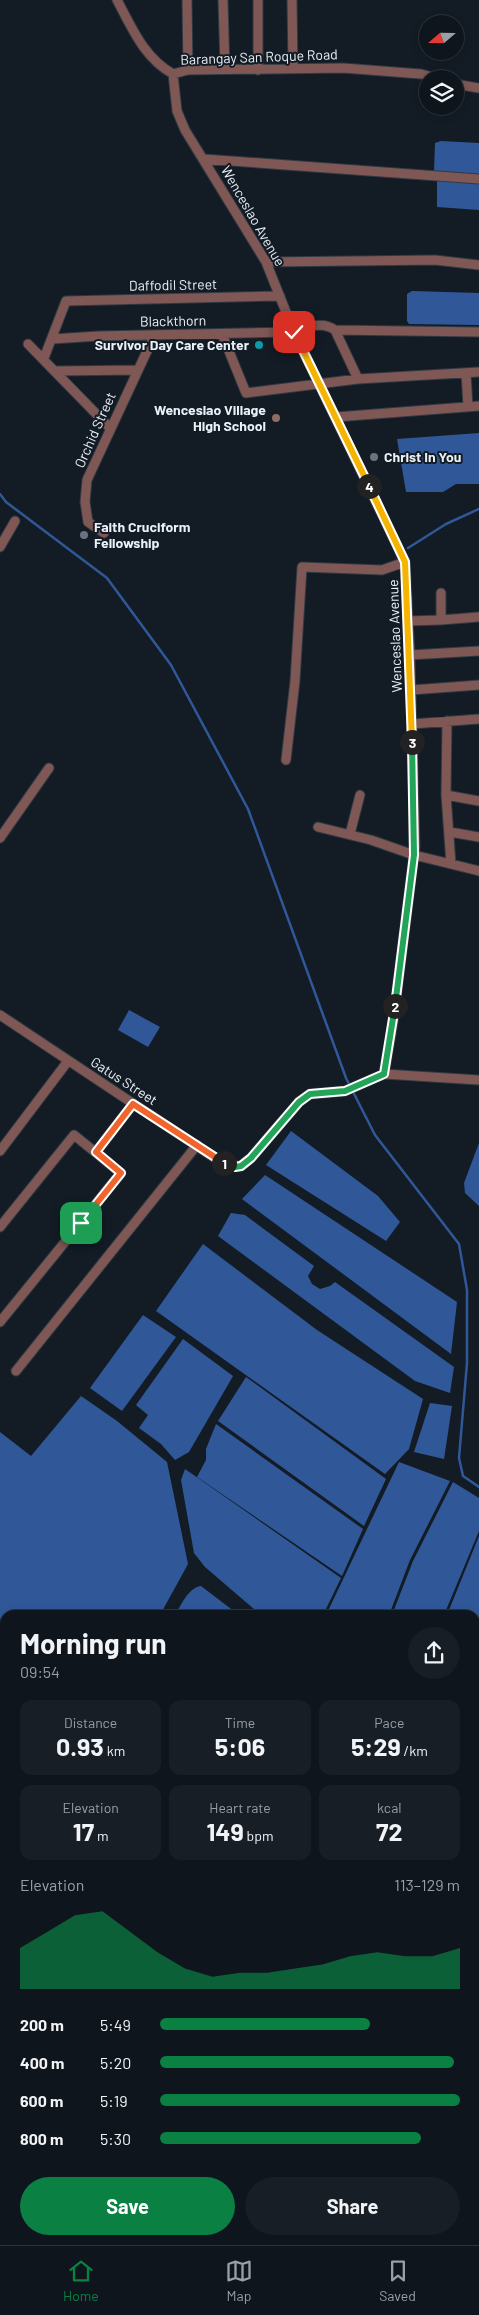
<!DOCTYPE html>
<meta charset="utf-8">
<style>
:root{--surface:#0e151c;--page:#171e25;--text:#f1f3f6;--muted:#9b9fa3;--line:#2e343b;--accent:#0b8043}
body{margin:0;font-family:Barlow,sans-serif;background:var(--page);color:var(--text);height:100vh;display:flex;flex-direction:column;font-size:19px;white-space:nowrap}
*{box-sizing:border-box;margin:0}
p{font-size:16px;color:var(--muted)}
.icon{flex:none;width:28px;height:28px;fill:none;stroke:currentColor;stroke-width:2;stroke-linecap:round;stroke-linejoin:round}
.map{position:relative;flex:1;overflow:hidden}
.details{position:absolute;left:0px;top:1610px;width:480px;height:635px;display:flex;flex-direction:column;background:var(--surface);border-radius:15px 15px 0 0;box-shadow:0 2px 8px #0003,0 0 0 1px var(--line)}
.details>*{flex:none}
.needle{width:32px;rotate:250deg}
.controls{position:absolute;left:419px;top:15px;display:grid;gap:10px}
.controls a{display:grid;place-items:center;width:45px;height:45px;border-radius:50%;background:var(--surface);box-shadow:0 2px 8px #0003,0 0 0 1px var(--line);font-size:25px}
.pin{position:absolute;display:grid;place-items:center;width:42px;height:42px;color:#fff;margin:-21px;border-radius:10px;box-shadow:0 2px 8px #0006}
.km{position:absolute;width:25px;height:25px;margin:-12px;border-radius:50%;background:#222;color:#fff;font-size:14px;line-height:25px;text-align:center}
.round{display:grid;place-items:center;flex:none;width:52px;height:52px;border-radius:26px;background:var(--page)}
.summary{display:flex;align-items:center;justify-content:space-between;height:85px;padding:0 20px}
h1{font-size:28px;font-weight:700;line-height:38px}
.figures{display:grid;grid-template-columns:repeat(3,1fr);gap:8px;height:85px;padding:5px 20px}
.figures div{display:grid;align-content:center;border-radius:12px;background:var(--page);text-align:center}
.figures b{font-size:25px;font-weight:700}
.figures small{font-size:14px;font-weight:400}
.figures p{font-size:14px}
.chart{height:140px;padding:10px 20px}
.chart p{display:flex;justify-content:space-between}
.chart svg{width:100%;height:90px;margin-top:5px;fill:var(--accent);opacity:.7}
.action{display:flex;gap:10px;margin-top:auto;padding:10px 20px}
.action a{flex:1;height:58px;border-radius:30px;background:var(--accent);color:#fff;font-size:20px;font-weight:700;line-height:58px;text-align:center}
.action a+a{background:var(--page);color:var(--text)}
ul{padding:0 20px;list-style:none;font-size:16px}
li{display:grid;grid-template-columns:80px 60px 1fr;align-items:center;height:38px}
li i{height:12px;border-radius:6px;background:var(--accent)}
.dock{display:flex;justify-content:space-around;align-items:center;height:70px;border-top:1px solid var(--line);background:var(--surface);font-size:14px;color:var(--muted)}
.dock a{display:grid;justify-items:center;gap:2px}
.dock .active{color:var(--accent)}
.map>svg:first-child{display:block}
.water{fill:#305899}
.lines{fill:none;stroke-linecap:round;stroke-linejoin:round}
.stream{stroke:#305899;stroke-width:2.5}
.canal{stroke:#305899;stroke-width:9}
.minor-casing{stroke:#313a42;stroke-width:11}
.minor{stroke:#7f5855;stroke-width:9}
.split-1-casing{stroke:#fff;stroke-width:10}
.split-2-casing{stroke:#fff;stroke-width:10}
.split-3-casing{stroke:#fff;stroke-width:10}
.split-4-casing{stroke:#fff;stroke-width:10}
.split-5-casing{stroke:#fff;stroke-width:10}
.split-1{stroke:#f0652b;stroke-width:6}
.split-2{stroke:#22a559;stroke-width:6}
.split-3{stroke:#22a559;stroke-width:6}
.split-4{stroke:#f5b400;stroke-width:6}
.split-5{stroke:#f5b400;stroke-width:6}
.culture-dot{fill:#0f9aa8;stroke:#131c25;stroke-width:2}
.education-dot{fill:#8d6e63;stroke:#131c25;stroke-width:2}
.worship-dot{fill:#6b7280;stroke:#131c25;stroke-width:2}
.labels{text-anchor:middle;stroke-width:4;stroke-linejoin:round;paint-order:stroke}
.street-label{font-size:14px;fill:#e9f0f6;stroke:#131c25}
.poi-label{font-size:14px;font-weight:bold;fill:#e9f0f6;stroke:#131c25;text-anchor:end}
</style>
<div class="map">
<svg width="479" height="2245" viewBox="0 0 479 2245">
<rect width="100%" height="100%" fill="#131c25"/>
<!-- water -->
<path class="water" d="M441,141L479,143V177L437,174L434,171L435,143Z
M437,179L479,181V210L437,207Z
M412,291L479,293V325L409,324L407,321V294Z
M479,433V484H456L443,492H406L397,439Z
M129,1010L160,1027L148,1047L118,1030Z
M291,1131L378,1196L400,1222L386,1241L266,1165Z
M479,1143V1206L465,1193L464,1183Z
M265,1175L457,1302L451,1354L242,1199Z
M231,1213L245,1215L314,1266L308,1276L312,1284L320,1289L330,1286L335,1282L454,1367L450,1393L415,1381L218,1236Z
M203,1244L317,1330L423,1399L409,1449L385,1474L156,1311Z
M143,1315L176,1337L122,1411L90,1388Z
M183,1339L233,1376L189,1452L175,1460L161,1444L139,1428L148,1415L136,1405Z
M246,1377L386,1479L364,1526L218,1421Z
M81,1396L117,1421L167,1462L188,1564L160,1615H5V2085L0,2095V1432L31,1456Z
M430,1403L452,1406L444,1459L414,1452Z
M216,1424L363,1529L342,1576L197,1477L206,1460V1449Z
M399,1462L450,1481L410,1560L389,1615H326Z
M185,1469L341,1578L323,1615H261L205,1567L194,1553L181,1480Z
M453,1482L479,1498V1531L444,1615H392L413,1561Z
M479,1536V1647L475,1657V1615H447Z
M201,1586L239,1615H175C182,1604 188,1588 201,1586Z
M475,2015H479V2145L475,2143Z
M5,2137V2240H78L77,2245H0V2153Z
M93,2240H212L211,2245H91Z"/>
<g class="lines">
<!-- stream -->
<path class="stream" d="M0,494L6,502L107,578L171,665L248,809L346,1078L375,1135L459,1244L467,1290V1363L459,1458L463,1476L479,1487
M408,548L446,524L479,509"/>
<!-- canal -->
<path class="canal" d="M475,1809L479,1799
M475,1956L479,1955
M0,2128L5,2126
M88,2245L90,2240"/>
<!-- minor casing -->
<g class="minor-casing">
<path id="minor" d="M117,0C132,28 144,58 173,74L188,70L343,68L421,74L440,79
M187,0L188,70
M223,0L225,69
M292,0L293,68
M258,70V0
M455,84L479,88
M204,159L479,179
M266,262L435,260L479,265
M335,330L358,379
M222,334L246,393L358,379L479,372
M53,339L98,336L294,332C307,326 323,321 335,330L479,332
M28,344L110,428
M44,358L66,301L280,296
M56,371L137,370
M466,373L468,407
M336,417L479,406
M104,533L88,522L85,502L87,480L154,336
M0,547L15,521
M441,620L478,617
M408,621L441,620V593
M410,655L479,651
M411,690L479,685
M447,721L446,795L451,864
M412,724L479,719
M286,760L295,681L302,567L382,570L405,562
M446,795L479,801
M318,827L371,840L414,855L479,871
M450,832L479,837
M350,834L360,795
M0,838L49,768
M0,1015L227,1166H241L251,1158L299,1102L310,1094L345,1091L384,1074L393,1022L415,847L410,655L405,562L294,332L266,262L185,130L177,111L173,74
M384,1074L479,1080
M0,1151L68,1061
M96,1152L133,1104
M0,1227L74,1135L121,1173L0,1322
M16,1371L197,1145
M475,1950L479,1949
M0,2123L5,2121"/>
</g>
<!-- minor -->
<use href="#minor" class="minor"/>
</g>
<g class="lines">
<!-- split-1 casing -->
<g class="split-1-casing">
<path id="split-1" d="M81,1223L121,1173L96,1152L133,1104L224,1163"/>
</g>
<!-- split-2 casing -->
<g class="split-2-casing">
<path id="split-2" d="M224,1163L235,1167L241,1166L251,1158L299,1102L310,1094L345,1091L384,1074L395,1006"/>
</g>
<!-- split-3 casing -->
<g class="split-3-casing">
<path id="split-3" d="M395,1006L414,855L412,742"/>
</g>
<!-- split-4 casing -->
<g class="split-4-casing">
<path id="split-4" d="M369,486L405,562L412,742"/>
</g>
<!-- split-5 casing -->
<g class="split-5-casing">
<path id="split-5" d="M294,332L369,486"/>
</g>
<!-- split-1 -->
<use href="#split-1" class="split-1"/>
<!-- split-2 -->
<use href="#split-2" class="split-2"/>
<!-- split-3 -->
<use href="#split-3" class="split-3"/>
<!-- split-4 -->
<use href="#split-4" class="split-4"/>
<!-- split-5 -->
<use href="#split-5" class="split-5"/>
</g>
<!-- markers -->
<circle class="culture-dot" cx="259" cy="345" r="5"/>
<circle class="education-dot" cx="276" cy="418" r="5"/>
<g class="worship-dot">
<circle cx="374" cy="457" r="5"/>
<circle cx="84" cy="535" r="5"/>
</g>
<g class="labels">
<!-- street labels -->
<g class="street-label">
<text transform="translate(259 57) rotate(-2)" y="5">Barangay San Roque Road</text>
<text transform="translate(253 216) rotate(60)" y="5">Wenceslao Avenue</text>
<text transform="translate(173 285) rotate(-1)" y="5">Daffodil Street</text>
<text transform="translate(173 321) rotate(-1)" y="5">Blackthorn</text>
<text transform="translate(95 430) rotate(-66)" y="5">Orchid Street</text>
<text transform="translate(395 636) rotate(-92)" y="5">Wenceslao Avenue</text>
<text transform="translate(124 1081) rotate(33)" y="5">Gatus Street</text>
</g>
<!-- poi labels -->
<g class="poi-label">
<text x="249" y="350">Survivor Day Care Center</text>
<text x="266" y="415">Wenceslao Village<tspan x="266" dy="16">High School</tspan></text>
<text x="384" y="462" text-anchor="start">Christ In You</text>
<text x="94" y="532" text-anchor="start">Faith Cruciform<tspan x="94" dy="16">Fellowship</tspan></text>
</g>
</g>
</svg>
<div class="controls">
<a><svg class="needle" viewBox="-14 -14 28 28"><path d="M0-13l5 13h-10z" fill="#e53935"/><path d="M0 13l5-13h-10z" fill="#9b9fa3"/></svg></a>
<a><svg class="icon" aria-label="layers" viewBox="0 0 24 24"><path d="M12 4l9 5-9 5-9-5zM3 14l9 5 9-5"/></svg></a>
</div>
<div class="pin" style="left:81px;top:1223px;background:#1e9e55"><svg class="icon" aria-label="arrive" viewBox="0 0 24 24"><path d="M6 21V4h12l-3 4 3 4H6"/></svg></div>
<div class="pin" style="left:294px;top:332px;background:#d93025"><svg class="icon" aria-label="check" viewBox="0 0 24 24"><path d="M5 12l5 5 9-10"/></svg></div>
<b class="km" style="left:224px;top:1163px">1</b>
<b class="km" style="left:395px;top:1006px">2</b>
<b class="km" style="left:412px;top:742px">3</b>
<b class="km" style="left:369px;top:486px">4</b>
<section class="details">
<div class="summary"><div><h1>Morning run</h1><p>09:54</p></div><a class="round"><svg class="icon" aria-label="share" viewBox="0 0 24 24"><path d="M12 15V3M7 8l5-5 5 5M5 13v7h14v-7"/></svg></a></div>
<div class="figures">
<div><p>Distance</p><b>0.93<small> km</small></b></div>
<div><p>Time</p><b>5:06</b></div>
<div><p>Pace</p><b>5:29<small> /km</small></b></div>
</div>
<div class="figures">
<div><p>Elevation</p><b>17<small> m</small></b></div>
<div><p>Heart rate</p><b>149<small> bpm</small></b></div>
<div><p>kcal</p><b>72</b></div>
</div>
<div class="chart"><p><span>Elevation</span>113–129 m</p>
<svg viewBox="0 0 160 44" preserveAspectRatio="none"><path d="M0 44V24L10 16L20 8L30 6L40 16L50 26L60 34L70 38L80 36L90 36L100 34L110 32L120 28L130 26L140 28L150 28L160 24V44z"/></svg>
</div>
<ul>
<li><b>200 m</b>5:49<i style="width:70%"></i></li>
<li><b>400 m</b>5:20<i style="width:98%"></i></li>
<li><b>600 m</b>5:19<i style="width:100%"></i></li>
<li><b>800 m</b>5:30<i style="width:87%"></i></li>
</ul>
<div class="action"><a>Save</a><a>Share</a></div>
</section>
</div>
<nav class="dock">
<a class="active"><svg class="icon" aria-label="home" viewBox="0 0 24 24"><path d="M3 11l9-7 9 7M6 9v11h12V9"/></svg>Home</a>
<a><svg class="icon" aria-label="map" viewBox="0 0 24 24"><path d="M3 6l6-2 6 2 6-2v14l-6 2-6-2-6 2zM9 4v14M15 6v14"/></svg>Map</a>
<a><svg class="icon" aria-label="saved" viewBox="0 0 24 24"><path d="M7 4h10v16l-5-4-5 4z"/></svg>Saved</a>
</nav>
